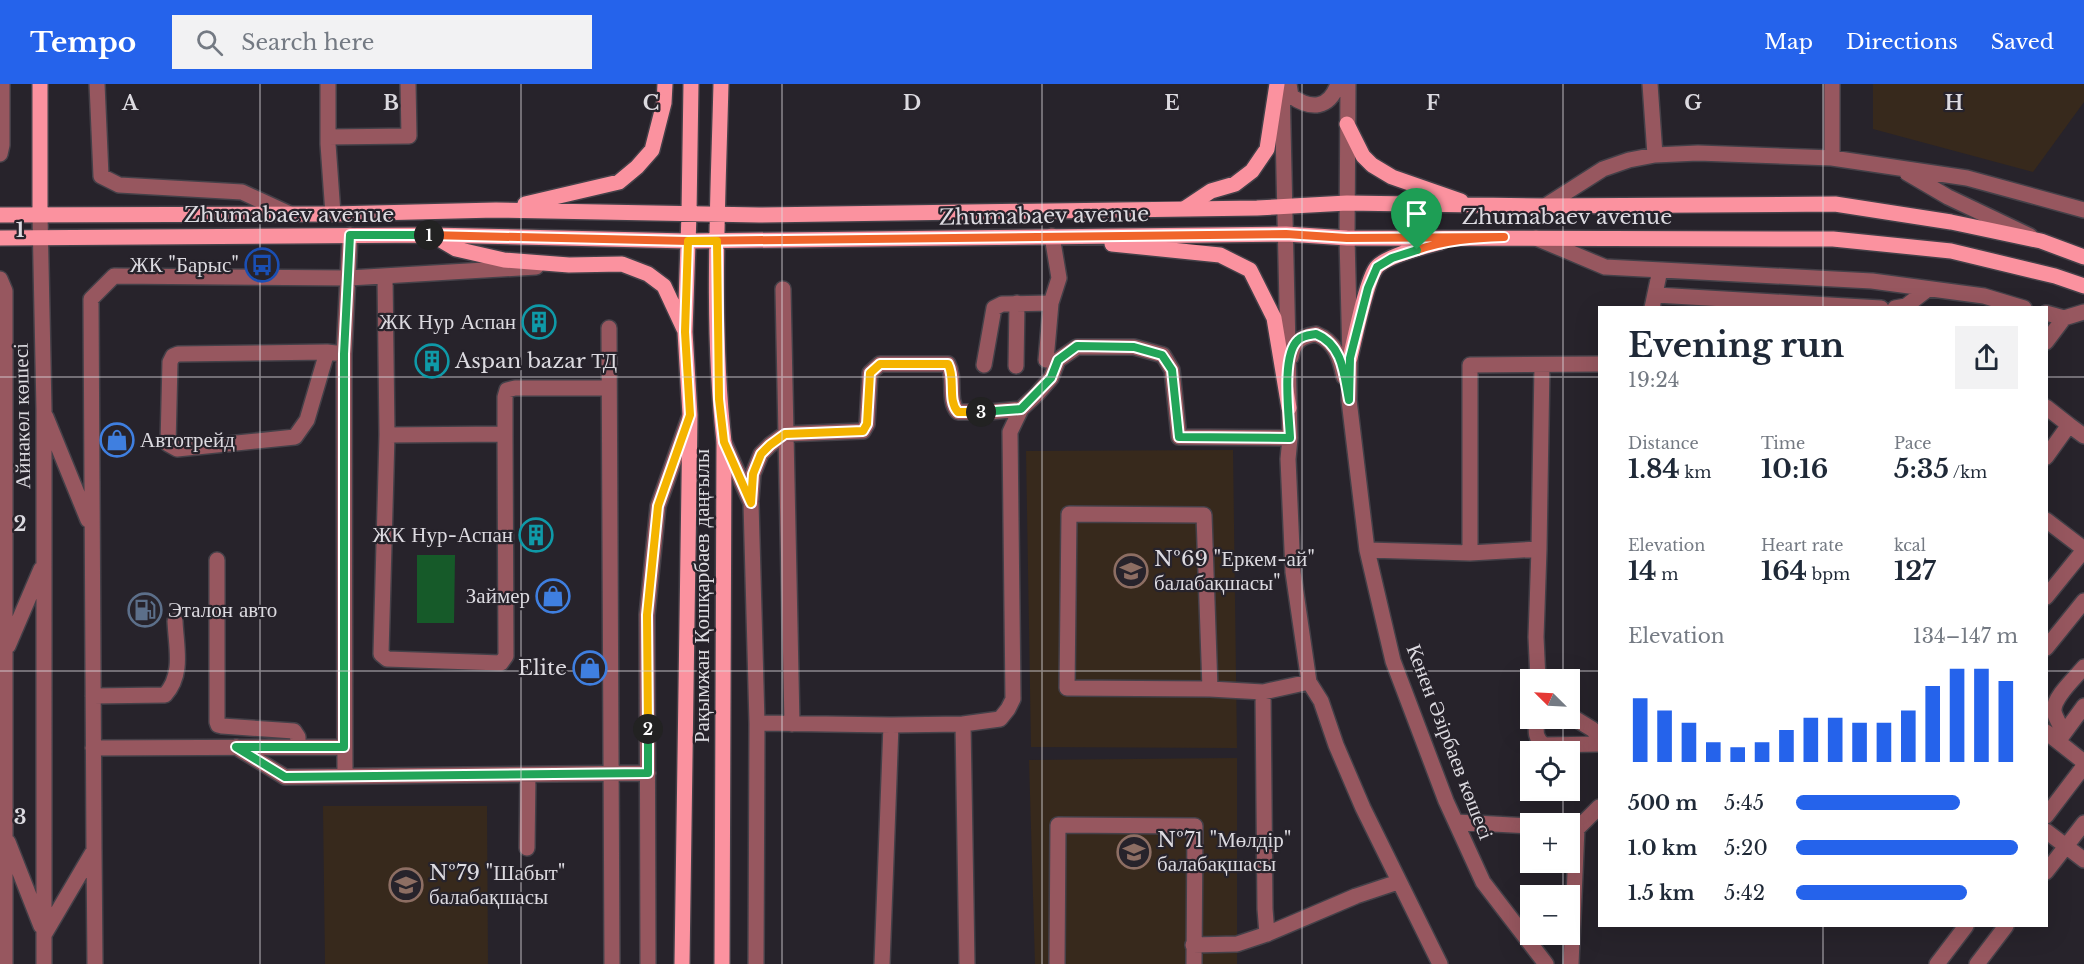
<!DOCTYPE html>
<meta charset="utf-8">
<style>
:root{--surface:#fff;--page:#f2f2f3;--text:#1f2937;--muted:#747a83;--accent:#2563eb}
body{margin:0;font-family:"Libre Baskerville",serif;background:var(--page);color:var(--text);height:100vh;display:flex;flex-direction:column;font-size:22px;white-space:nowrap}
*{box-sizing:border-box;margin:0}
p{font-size:20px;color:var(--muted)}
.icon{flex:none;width:33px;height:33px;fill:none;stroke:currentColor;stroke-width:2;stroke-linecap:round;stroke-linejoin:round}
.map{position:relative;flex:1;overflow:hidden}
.panel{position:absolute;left:1598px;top:222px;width:450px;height:621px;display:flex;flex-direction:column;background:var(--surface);border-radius:0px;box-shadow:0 6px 24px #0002}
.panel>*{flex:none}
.needle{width:39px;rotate:294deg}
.controls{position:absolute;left:1520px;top:585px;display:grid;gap:12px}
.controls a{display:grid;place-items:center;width:60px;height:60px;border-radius:0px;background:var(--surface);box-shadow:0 6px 24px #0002;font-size:30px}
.pin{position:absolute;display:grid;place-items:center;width:51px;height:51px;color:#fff;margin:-62px -26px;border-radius:50% 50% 50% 0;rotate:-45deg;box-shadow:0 0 6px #0007}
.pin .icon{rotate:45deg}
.km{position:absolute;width:30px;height:30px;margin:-15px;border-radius:50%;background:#222;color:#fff;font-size:16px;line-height:30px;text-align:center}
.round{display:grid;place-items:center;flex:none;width:63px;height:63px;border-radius:0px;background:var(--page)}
.summary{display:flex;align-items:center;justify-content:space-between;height:102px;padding:0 30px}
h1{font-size:33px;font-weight:700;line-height:45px}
.metrics{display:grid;grid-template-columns:repeat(3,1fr);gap:9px;height:102px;padding:6px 30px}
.metrics div{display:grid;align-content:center}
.metrics b{font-size:26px;font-weight:700}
.metrics small{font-size:16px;font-weight:400}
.metrics p{font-size:16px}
.chart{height:168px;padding:12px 30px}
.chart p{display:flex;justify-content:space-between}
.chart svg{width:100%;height:108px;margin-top:6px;stroke:var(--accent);stroke-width:6}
ul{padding:0 30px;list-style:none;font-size:20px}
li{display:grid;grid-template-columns:96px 72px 1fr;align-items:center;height:45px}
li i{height:15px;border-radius:8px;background:var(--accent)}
header{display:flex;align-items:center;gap:36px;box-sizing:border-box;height:84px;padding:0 30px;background:var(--accent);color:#fff}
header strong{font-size:28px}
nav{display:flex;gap:33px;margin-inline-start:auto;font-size:21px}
.search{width:420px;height:54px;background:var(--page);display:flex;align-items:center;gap:15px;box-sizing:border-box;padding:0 21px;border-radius:0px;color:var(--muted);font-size:22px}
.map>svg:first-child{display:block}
.education{fill:#37291c}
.green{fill:#165a29}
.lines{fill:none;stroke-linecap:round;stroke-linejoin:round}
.minor-casing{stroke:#444048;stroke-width:18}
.major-casing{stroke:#444048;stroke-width:18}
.minor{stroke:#97575f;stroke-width:15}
.major{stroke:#fb929f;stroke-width:15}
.split-1-casing{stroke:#fff;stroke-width:12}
.split-2-casing{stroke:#fff;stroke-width:12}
.split-3-casing{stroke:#fff;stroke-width:12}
.split-4-casing{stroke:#fff;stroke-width:12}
.split-1{stroke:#f0652b;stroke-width:8}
.split-2{stroke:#22a559;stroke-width:8}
.split-3{stroke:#f5b400;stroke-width:8}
.split-4{stroke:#22a559;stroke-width:8}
.grid{fill:none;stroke:#dcdae0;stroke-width:1.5;stroke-opacity:0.55}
.labels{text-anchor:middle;stroke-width:4.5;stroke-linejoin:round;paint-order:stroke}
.street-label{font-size:21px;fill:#dcdae0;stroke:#27232b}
.poi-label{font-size:21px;fill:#dcdae0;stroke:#27232b;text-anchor:start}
.grid-label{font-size:20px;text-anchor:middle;font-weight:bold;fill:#dcdae0;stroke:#27232b;stroke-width:4.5;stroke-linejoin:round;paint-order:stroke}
</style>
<header>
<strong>Tempo</strong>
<div class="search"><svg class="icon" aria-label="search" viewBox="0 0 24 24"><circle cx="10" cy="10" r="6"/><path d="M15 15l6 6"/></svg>Search here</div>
<nav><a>Map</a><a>Directions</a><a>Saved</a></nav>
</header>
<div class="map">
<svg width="2084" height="880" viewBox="0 0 2084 880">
<rect width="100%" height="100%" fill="#27232b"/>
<!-- education -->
<path class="education" d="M1873,0H2084V18L2033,88L1873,45Z
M1233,366L1237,664L1031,663L1026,367Z
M1237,674V880H1035L1029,676Z
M323,722H487L488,880H325Z"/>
<!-- green -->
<path class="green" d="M417,471H455L454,539H417Z"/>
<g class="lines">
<!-- minor casing -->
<g class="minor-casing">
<path id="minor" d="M97,0L101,92L119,101L242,108L290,130
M328,0V60L333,130
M1282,0L1290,354L1288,375L1293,488L1309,598L1321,617L1336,661L1363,724L1440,880
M1289,0L1291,12C1311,26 1329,25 1338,0
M1348,0L1347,154L1350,274L1349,316L1367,466L1393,577L1446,717L1483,798L1546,880
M1650,0L1655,71
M328,53L409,52L408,0
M0,70L2,61V0
M1832,74V0
M1907,89L1948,113L2030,152
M1545,122L1603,85L1629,76L1655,71L1698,69L1832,74L1967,94L2084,126
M40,131L44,326V880
M1536,154L1605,183L1872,197L1984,212L2024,224
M385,192L387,351L381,570L387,575L501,579L506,572L505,350L387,351
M0,195L5,207V880
M783,205L792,640
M1656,211L1881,224
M1652,224L1660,186
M1895,224L1906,222L1928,205
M2046,229L2064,234L2084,228
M609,244L612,880
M2046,258L2064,234
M327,268L307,336L295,353L177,365L168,360L170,278L173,272L178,270L327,268L344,270
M1291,273C1294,257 1300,253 1316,250C1336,258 1340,274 1344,293
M1046,276L1051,219L1059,194L1052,152
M984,281L994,224L1002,220L1051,219
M1542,281L1539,465L1470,469V281L1599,280
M1016,282L1017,219
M2046,323L2069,341L2046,373
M46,333L88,436
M2069,341L2084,352
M505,350V313L507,306L515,304H609
M724,358L751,419L757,639L756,880
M751,416L753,390L761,370L770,361L785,350L863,347L867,340L870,289L880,280H948C956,295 947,316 958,328H989L1021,325
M2046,436L2084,465
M1367,466L1470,469
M217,476V638L218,641L222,642L294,647L298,653V658L294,663
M2046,513L2084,466
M8,562L41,485
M2046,564L2084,517
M1538,596L1536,553L1539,465
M1210,605L1204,431L1069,430L1067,604L1210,605L1263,608L1309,598
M93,612L165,611C184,590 176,563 175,537
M1569,631L1592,645L1599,652
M1537,634C1536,646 1534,654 1544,661L1599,660
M757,639L891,641L882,880
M963,640L1000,635L1008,625L1013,615L1010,348L1021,325L1037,310L1051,294L1058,276L1077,263H1134L1163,271L1172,286L1179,353L1290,354
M891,641L963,640L967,880
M2046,648L2084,678
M2064,649C2061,642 2055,634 2054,627C2053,613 2076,593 2084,583
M2059,656L2084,622
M236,663L285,693L648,689
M93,664L344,663
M345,692L344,270L350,151
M2046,732L2084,682
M1456,738L1530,742
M2046,747L2084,776
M8,758L41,842
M527,764L528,691
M94,766L95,880
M2046,788L2084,739
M1267,850L1356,812L1398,798
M44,851L94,766L91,215L114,192L349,194L536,183
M1193,861L1237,860L1267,850L1265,825L1263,608
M648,880L647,531L658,422L689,334
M1057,880L1058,741L1195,742L1194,880
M1571,880L1577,745L1599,723
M1937,880L1966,842
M1977,880L2006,842"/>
</g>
<!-- major casing -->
<g class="major-casing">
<path id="major" d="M40,0V131
M721,0C718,119 711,240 724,358L722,880
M1347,40L1363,72L1372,81L1392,93L1461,117
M525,120L619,98L637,83L652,66L664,19L665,0
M1184,125L1211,107L1235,100L1252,87L1267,65L1277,0
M0,131L333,130L496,126L759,131L1257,124L1347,119L1545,122L1835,120L1951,138L2041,157L2084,173
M434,152L456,165L504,176L569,181L622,180L648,190L664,202L684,245
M0,154L432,151L688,157L1286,150L1347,154L1833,155L1951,167L2055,192L2084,202
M1112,160L1220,171L1250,186L1274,234L1289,324
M1350,274C1355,254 1366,198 1376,184C1385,172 1426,162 1441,158
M682,880L690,331L685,248L689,130L691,0"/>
</g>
<!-- minor -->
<use href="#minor" class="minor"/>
<!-- major -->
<use href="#major" class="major"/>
</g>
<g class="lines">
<!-- split-1 casing -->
<g class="split-1-casing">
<path id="split-1" d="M429,151L688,157L1286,150L1347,154L1504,153C1474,154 1446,156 1417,166"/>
</g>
<!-- split-2 casing -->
<g class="split-2-casing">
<path id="split-2" d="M429,151H350L344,270V663H236L285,693L648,689V645"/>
</g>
<!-- split-3 casing -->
<g class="split-3-casing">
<path id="split-3" d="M648,645L647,531L658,422L690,331L685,248L688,157H717L719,315L724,358L751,419L753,390L761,370L770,361L785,350L863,347L867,340L870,289L880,280H948C956,295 947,316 958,328H981"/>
</g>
<!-- split-4 casing -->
<g class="split-4-casing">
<path id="split-4" d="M981,328L1021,325L1051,294L1058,276L1077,262L1134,263L1162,271L1172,286L1179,353L1290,354C1289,331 1281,271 1298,256C1303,251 1310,251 1316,250C1343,261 1344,291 1349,316L1350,274L1368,204L1377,183L1392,174L1417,166"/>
</g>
<!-- split-1 -->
<use href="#split-1" class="split-1"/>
<!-- split-2 -->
<use href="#split-2" class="split-2"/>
<!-- split-3 -->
<use href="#split-3" class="split-3"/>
<!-- split-4 -->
<use href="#split-4" class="split-4"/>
</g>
<!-- grid -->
<path class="grid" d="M260,0V880M521,0V880M782,0V880M1042,0V880M1302,0V880M1563,0V596M1823,0V224M0,293H1599M2046,293H2084M0,587H1599M2046,587H2084M1563,634V668M1563,706V740M1563,778V812M1823,842V880M1563,850V880"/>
<!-- icons -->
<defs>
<g id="bus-ring" transform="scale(1.725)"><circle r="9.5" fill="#27232b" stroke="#1a4fb4" stroke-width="1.5"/><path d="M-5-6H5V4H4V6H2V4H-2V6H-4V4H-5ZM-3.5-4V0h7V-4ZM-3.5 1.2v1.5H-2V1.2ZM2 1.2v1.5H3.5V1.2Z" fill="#1a4fb4"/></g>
<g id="building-ring" transform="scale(1.725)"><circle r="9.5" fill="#27232b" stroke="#0f9aa8" stroke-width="1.5"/><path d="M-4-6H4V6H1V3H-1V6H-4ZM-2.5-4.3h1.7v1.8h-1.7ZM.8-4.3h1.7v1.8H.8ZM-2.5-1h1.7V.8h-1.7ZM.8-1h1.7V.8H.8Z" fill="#0f9aa8"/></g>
<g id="shop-ring" transform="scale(1.725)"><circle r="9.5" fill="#27232b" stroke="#3f7fe0" stroke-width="1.5"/><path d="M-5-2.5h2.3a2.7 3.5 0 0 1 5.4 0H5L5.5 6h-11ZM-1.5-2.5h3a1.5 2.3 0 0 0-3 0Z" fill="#3f7fe0"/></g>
<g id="school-ring" transform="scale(1.725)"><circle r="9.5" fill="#27232b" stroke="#8d6e63" stroke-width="1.5"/><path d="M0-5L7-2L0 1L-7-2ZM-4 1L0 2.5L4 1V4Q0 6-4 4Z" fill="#8d6e63"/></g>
<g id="fuel-ring" transform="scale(1.725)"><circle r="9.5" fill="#27232b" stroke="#5c6f8a" stroke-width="1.5"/><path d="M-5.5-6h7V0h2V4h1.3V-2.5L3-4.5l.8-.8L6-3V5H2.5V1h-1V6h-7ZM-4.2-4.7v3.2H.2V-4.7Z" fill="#5c6f8a"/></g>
</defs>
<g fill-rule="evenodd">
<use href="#bus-ring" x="262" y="181"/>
<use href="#building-ring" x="539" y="238"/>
<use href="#building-ring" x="432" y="277"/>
<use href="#shop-ring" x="117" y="356"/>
<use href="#building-ring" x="536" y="451"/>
<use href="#school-ring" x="1131" y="487"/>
<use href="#shop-ring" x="553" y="512"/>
<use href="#fuel-ring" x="145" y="526"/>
<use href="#shop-ring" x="590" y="584"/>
<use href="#school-ring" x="1134" y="768"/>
<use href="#school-ring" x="406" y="801"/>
</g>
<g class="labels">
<!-- street labels -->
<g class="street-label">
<text x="289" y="138">Zhumabaev avenue</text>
<text transform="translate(1044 132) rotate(-1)" y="7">Zhumabaev avenue</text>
<text x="1567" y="140">Zhumabaev avenue</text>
<text transform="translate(22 332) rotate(-91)" y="7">Айнакөл көшесі</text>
<text transform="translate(702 512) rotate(-90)" y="7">Рақымжан Қошқарбаев даңғылы</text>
<text transform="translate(1450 658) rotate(69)" y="7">Кенен Әзірбаев көшесі</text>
</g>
<!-- poi labels -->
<g class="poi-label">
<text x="239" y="188" text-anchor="end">ЖК "Барыс"</text>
<text x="516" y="245" text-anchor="end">ЖК Нур Аспан</text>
<text x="455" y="284">Aspan bazar ТД</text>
<text x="140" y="363">Автотрейд</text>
<text x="513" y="458" text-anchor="end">ЖК Нур-Аспан</text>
<text x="1154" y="482">№69 "Еркем-ай"<tspan x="1154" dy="24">балабақшасы"</tspan></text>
<text x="530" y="519" text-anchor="end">Займер</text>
<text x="168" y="533">Эталон авто</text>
<text x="567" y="591" text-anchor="end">Elite</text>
<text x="1157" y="763">№71 "Мөлдір"<tspan x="1157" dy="24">балабақшасы</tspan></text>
<text x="429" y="796">№79 "Шабыт"<tspan x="429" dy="24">балабақшасы</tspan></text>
</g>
</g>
<g class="grid-label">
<text x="130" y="26">A</text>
<text x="391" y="26">B</text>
<text x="651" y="26">C</text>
<text x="912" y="26">D</text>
<text x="1172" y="26">E</text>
<text x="1433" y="26">F</text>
<text x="1693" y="26">G</text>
<text x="1954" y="26">H</text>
<text x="20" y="153">1</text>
<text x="20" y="447">2</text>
<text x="20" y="740">3</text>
</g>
</svg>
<div class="controls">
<a><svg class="needle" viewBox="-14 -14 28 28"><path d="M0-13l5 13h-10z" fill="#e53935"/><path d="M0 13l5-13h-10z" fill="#747a83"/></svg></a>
<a><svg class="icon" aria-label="locate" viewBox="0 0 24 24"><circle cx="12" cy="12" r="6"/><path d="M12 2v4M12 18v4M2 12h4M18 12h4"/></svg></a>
<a>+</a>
<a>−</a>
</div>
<div class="pin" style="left:1417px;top:166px;background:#1e9e55"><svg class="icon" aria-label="arrive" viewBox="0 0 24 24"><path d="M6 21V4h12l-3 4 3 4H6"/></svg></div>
<b class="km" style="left:429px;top:151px">1</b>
<b class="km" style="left:648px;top:645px">2</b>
<b class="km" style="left:981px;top:328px">3</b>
<section class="panel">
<div class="summary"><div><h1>Evening run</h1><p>19:24</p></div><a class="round"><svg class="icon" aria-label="share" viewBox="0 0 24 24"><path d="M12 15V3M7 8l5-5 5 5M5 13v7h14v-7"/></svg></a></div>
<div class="metrics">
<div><p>Distance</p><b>1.84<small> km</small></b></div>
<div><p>Time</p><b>10:16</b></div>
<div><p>Pace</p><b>5:35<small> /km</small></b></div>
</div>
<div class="metrics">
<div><p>Elevation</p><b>14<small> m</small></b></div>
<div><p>Heart rate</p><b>164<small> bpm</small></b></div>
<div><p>kcal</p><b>127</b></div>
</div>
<div class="chart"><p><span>Elevation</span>134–147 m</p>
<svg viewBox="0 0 160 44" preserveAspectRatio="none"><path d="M5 44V18M15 44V23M25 44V28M35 44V36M45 44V38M55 44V36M65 44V31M75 44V26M85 44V26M95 44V28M105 44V28M115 44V23M125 44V13M135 44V6M145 44V6M155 44V11"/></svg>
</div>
<ul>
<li><b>500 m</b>5:45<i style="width:74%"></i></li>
<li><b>1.0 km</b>5:20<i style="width:100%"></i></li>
<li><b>1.5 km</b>5:42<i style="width:77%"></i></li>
</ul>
</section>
</div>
